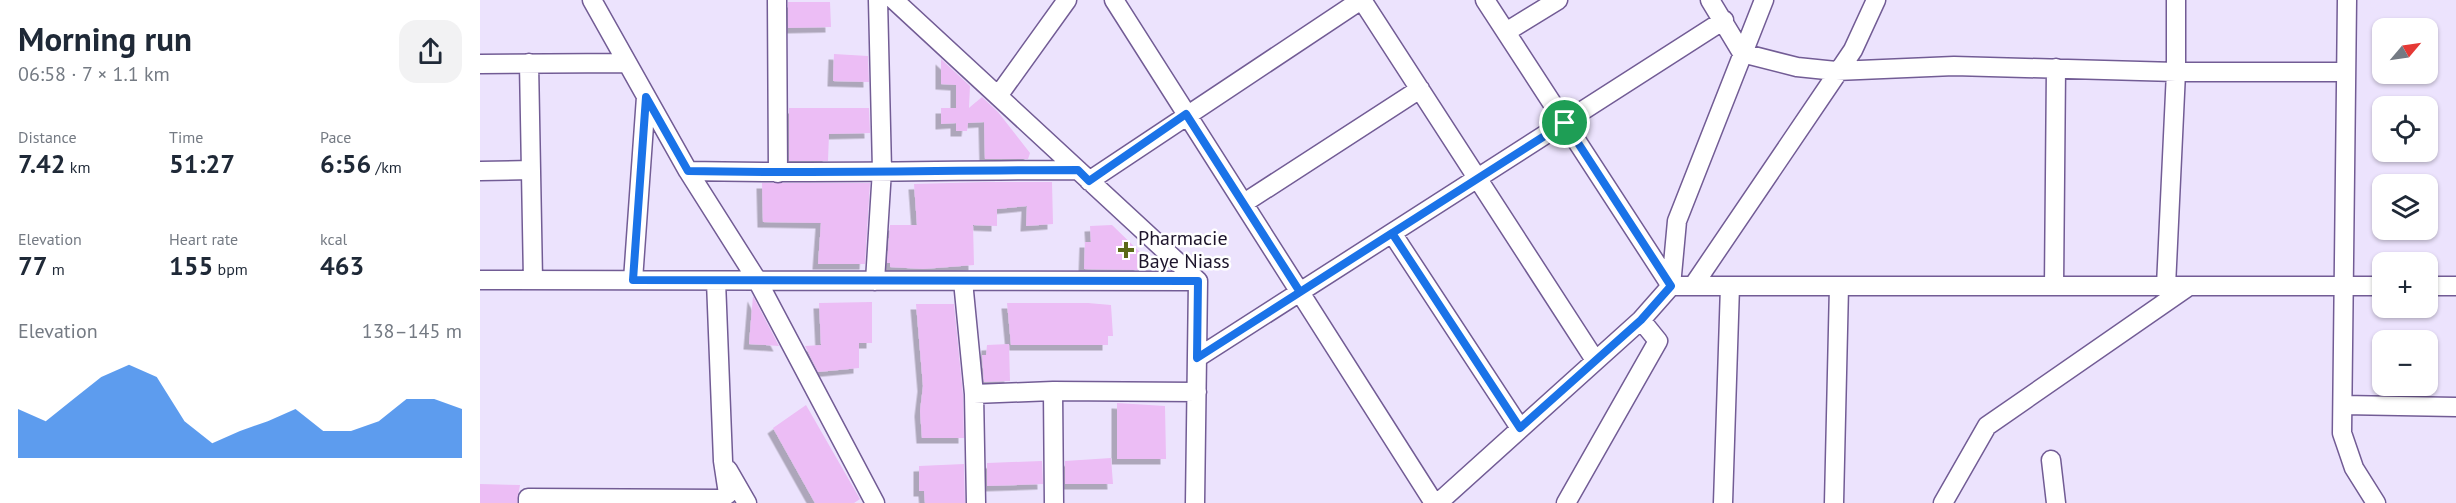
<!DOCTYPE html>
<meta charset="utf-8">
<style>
:root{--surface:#fff;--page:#f2f2f3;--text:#1f2937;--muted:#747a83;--accent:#1a73e8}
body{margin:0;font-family:"PT Sans",sans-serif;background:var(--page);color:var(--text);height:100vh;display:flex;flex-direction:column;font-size:22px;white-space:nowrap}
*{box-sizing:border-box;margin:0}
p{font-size:20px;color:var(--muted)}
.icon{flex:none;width:33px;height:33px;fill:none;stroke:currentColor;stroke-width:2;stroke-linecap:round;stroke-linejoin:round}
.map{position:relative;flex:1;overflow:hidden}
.details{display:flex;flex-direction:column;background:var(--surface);width:480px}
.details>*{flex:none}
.needle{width:39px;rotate:61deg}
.tools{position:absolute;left:1892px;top:18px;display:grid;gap:12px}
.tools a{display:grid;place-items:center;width:66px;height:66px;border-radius:12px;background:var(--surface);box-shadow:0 2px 4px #0004;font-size:30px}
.pin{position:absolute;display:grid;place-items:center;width:51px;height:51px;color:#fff;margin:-26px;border:3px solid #fff;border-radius:50%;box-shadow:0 2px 6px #0007}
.round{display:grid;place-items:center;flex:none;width:63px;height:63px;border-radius:18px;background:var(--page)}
.overview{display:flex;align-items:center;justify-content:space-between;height:102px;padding:0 18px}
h1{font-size:33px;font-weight:600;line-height:45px}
.metrics{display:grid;grid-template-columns:repeat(3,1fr);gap:9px;height:102px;padding:6px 18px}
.metrics div{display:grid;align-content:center}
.metrics b{font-size:26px;font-weight:600}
.metrics small{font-size:16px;font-weight:400}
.metrics p{font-size:16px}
.chart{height:168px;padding:12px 18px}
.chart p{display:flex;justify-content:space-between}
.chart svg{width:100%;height:108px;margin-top:6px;fill:var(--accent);opacity:.7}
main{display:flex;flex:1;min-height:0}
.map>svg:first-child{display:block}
.building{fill:#ecbdf5;filter:url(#shadow)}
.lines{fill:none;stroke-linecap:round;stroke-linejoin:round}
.street-casing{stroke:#725c95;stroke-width:21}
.street{stroke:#fff;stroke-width:18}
.route-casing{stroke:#fff;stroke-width:12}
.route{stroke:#1a73e8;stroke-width:8}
.poi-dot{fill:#5a6b17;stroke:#fff;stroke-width:2}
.labels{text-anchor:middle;stroke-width:5;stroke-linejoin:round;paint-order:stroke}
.poi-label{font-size:20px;fill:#1d142b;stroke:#fff;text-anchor:start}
</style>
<main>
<section class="details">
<div class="overview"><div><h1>Morning run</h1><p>06:58 · 7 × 1.1 km</p></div><a class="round"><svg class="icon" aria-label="share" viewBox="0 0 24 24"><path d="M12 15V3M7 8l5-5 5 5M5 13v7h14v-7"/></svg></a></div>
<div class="metrics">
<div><p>Distance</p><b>7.42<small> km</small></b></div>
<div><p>Time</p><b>51:27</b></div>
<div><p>Pace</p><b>6:56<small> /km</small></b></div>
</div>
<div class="metrics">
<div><p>Elevation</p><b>77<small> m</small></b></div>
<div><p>Heart rate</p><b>155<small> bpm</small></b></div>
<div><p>kcal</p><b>463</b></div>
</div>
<div class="chart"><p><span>Elevation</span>138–145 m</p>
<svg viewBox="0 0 160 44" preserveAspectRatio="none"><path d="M0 44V24L10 29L20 20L30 11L40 6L50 11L60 29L70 38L80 33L90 29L100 24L110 33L120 33L130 29L140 20L150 20L160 24V44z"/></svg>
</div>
</section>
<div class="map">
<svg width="1976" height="503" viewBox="0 0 1976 503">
<defs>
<filter id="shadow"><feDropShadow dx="-5.5" dy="5.5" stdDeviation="0" flood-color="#0004"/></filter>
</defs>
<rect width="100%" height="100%" fill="#ece3fd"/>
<!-- building -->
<path class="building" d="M308,2H350L351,27L308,28Z
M354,54L388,56L389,82L353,81Z
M461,59L490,86L489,108L502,97L518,112L550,153L548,159H505L504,122L488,123L487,131H476V123L461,124V108H476V85L461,84Z
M309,108H389L390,133L349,134L348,161H309Z
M505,182H572L573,224L546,226L547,206L517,209V226L493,225L494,265L443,269L410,267V263H407L410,225H437L434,184Z
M282,183H390L385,264H338L341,223L283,222Z
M632,225L663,255L658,270L604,269L605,242H611L610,226Z
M273,296L299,346L269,344Z
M392,302V343H379V368L338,372L325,346L341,345L339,303Z
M527,303H608L631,305L633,336H628V345H531Z
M436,304H474L483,395L484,438H442L440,411L443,386Z
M529,344L530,381L504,382L502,355H506L507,345Z
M637,403L685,406L686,459H637Z
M326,405L380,499L374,503H335L293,428Z
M631,458L633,484H585V461Z
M562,461L563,484L507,486V463Z
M484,464L485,503H445L444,491H439V466Z
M0,484L40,485L37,503H0Z"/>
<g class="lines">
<!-- street casing -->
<g class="street-casing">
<path id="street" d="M112,0L208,171L277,280L395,503
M297,0L298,173
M414,0L718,281L715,503
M634,0L954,503
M882,0L1115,360
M1005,0L1191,286
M1230,0L1262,53L1317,67L1356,71L1474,66L1696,72H1866
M1867,0L1862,433L1874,468L1896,503
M1026,32L1078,0
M49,63L53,280
M0,64L147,63
M518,96L587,0
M0,171L51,170
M208,171C338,174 468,170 598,170
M609,181L881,0
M764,203L940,89
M912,233L1040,428
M0,280L718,281
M153,280L166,97
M395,281L402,170L398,0
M483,281L494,394L496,503
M1191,286H1902
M1213,286L1373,50L1396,0
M1574,286L1576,68
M1686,286L1696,72V0
M1947,286H1976
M717,358L1244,20
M573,391L574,503
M494,394L573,391L717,392
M1863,405L1976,407
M1571,460L1576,503
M248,470L267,503
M48,503V498L241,499L248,494L243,461L236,281
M958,503L1161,320L1191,286L1197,221L1284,0
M1086,503L1178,341L1161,320
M1243,503L1250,286
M1354,503L1359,286
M1463,503L1507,426L1709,286"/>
</g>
<!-- street -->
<use href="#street" class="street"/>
</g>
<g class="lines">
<!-- route casing -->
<g class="route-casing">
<path id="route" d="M1085,123C962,201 840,279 717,358L718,281L153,280L166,97L208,171C338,174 468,170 598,170L609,181L706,114L820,292L912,233L1040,428L1161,320L1191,286L1085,123"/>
</g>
<!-- route -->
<use href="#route" class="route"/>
</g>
<!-- markers -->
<path class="poi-dot" d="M643 241h6v6h6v6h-6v6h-6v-6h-6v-6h6z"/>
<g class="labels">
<!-- poi labels -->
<g class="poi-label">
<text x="658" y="245">Pharmacie<tspan x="658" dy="23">Baye Niass</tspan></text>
</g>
</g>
</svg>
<div class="tools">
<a><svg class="needle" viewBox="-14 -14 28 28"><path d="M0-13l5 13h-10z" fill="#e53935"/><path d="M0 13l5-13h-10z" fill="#747a83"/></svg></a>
<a><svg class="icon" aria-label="locate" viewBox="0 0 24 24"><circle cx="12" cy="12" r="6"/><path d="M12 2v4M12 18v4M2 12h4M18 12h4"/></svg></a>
<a><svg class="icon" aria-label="layers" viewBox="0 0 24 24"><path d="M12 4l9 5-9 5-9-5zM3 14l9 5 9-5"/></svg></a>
<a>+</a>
<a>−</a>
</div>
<div class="pin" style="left:1085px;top:123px;background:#1e9e55"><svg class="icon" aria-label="arrive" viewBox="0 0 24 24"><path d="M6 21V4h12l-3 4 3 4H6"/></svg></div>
</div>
</main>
